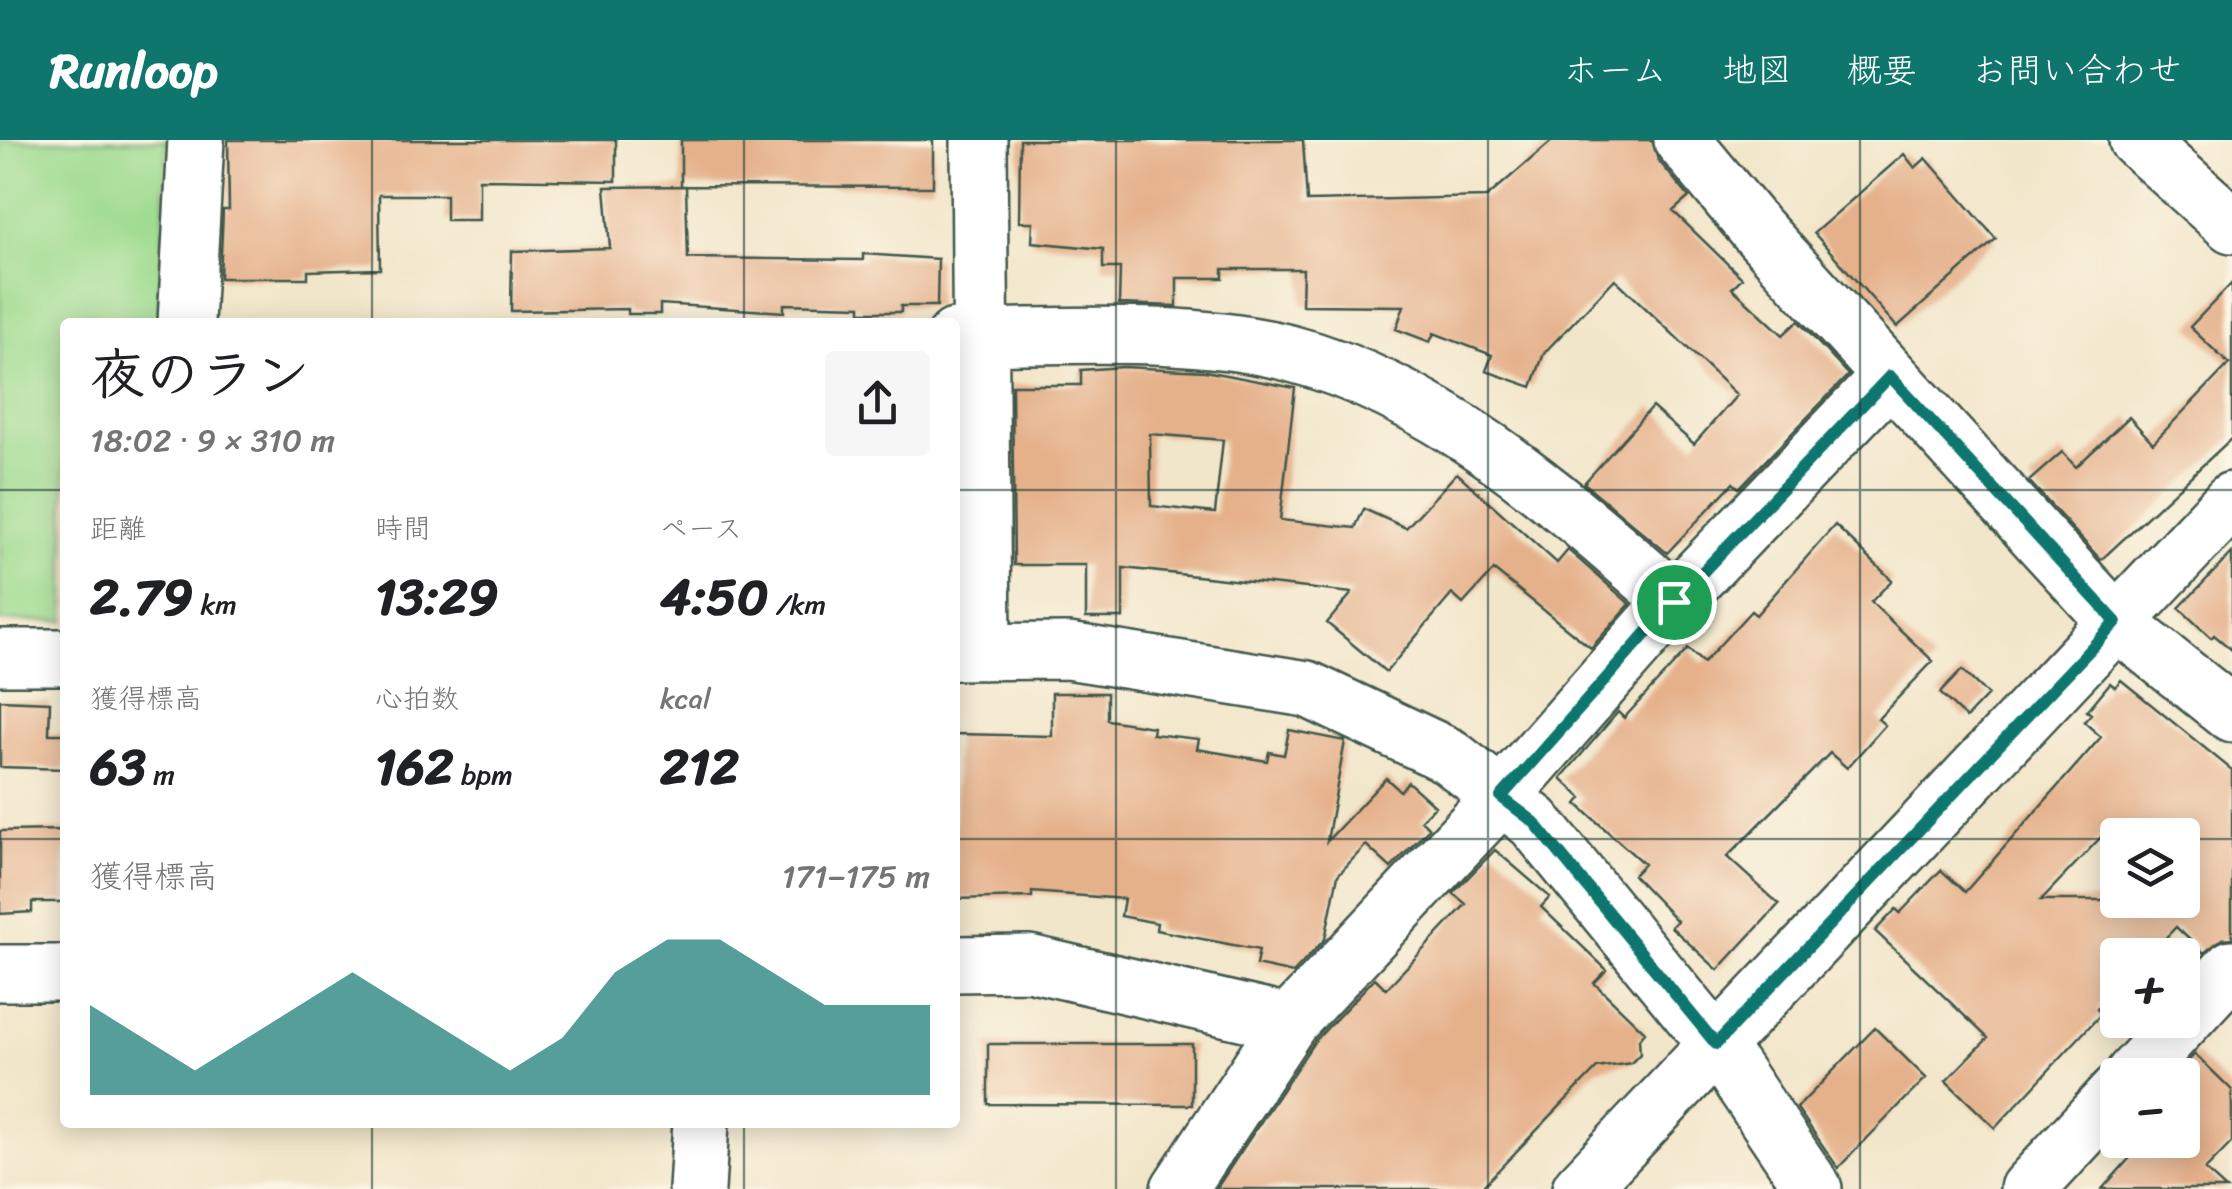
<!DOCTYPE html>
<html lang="ja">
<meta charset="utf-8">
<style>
:root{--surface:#fff;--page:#f6f6f6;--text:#202124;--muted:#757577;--accent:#0f766e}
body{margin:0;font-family:Sriracha,"Klee One",sans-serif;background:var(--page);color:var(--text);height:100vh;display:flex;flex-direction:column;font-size:38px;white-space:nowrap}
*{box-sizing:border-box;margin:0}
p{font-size:32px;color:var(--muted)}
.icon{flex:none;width:55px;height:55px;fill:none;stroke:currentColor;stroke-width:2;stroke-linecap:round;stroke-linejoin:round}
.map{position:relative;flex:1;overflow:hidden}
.panel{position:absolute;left:60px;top:178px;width:900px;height:810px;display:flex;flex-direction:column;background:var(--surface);border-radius:10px;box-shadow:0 5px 25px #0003}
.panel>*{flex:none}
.controls{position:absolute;left:2100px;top:678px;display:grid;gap:20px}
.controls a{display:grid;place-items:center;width:100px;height:100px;border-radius:10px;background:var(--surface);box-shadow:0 5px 25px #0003;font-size:50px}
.pin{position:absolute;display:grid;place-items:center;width:85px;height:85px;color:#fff;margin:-42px;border:5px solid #fff;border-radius:50%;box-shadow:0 2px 10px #0007}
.round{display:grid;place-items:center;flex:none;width:105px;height:105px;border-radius:10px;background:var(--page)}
.head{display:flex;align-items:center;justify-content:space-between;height:170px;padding:0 30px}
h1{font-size:55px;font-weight:700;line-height:75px}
.figures{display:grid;grid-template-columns:repeat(3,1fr);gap:15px;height:170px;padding:10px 30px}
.figures div{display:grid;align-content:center}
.figures b{font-size:50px;font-weight:700}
.figures small{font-size:28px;font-weight:400}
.figures p{font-size:28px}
.chart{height:280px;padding:20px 30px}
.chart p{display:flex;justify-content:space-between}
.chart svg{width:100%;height:180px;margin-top:10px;fill:var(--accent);opacity:.7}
header{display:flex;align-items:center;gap:60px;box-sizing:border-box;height:140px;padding:0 50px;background:var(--accent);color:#fff}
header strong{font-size:48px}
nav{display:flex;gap:55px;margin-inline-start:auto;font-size:35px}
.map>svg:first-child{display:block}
.green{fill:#9ddb8f;stroke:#5e8c62;stroke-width:2.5}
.building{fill:#e5b18b;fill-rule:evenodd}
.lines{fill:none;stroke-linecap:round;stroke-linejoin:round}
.minor-casing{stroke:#3f564a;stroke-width:60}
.major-casing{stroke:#3f564a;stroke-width:60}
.minor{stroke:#fff;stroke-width:55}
.major{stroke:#fff;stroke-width:55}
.route-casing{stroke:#fff;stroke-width:20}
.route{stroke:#0f766e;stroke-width:12}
.grid{fill:none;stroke:#1f3d34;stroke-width:2.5;stroke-opacity:0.55}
</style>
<header>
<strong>Runloop</strong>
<nav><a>ホーム</a><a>地図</a><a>概要</a><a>お問い合わせ</a></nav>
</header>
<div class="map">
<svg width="2232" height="1049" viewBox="0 0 2232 1049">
<rect width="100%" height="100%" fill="#fcf5e5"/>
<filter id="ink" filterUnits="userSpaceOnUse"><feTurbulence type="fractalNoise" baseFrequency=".01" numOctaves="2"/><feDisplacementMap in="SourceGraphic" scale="20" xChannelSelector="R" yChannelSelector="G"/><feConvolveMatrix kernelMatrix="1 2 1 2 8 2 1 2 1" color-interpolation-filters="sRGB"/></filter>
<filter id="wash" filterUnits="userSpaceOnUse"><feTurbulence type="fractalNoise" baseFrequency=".0048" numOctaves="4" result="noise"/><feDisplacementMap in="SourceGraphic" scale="40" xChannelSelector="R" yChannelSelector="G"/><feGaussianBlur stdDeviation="2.25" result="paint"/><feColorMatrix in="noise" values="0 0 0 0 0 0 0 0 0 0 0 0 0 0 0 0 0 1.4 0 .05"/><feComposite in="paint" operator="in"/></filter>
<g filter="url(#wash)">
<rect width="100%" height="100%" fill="#f2e6ca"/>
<!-- green -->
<path class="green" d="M0,0H167L159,182H65V481H0Z"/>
<g id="blocks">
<!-- building -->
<path class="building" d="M228,0H616V41L479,39V80H446V55H379L380,129L308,131V138H220L223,70H229Z
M681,0H933V47L681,46Z
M1020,0H1303L1307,61L1487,57L1553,0H1652L1658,20L1689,57L1673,71L1742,138L1732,148L1783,195L1798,181L1848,235L1739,348L1733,343L1667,413L1584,343L1652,267L1694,304L1737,255L1615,139L1544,213L1532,247L1486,231L1492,215L1434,193L1430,202L1396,189L1404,166L1302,165L1303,129H1223V138H1177V166L1119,164L1120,128H1103V109L1032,102L1033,82H1019Z
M1904,14L1915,28L1926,18L1996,99L1897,187L1814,93Z
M686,46L688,118L863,120V114L938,119L937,166H901V172H861V166L784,164V172L660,164V174H628V169L511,171L512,111L610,108L605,47Z
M2232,143V298L2101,420L2029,341L2062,312L2076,327L2129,277L2153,303L2229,224L2190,187Z
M1123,227L1205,231L1295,248L1280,380L1355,388L1364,369L1406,388L1457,333L1557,423L1568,410L1630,464L1591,508L1494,430L1463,464L1452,454L1386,532L1327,483L1352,453L1123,428V478H1086V425H1014L1012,245H1081V230ZM1150,294L1223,300L1215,373L1151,366Z
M1835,385L1892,440L1871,462L1933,521L1878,579L1885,585L1847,628L1830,613L1727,717L1779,764L1718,830L1671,787L1677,781L1633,735L1644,724L1577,664L1582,658L1561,638L1618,572L1624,578L1688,509L1703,523L1751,471L1756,475Z
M2232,413V510L2214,495L2211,498L2179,468Z
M1962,530L1988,555L1966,578L1940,553Z
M2121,540L2232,630V798L2222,799L2204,813L2176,787L2149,815H2118V848L2097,869L2101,874L1995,988L1946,941L1988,898L1875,791L1896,769L1900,773L1941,730L1965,752L2101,597L2084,582L2091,574L2087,571L2110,543L2115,547ZM2103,695H2182V760H2041Z
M1052,553H1107V580L1153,587L1152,594L1199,599L1197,609L1267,621L1269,612L1284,615L1289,590L1345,601L1327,701L1386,638L1400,651L1408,642L1435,666L1421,680L1429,688L1391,728L1366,705L1338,735L1325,799L1293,833L1256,825L1259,810L1156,790L1157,783L1121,776L1124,759L1032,752V757L955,759V594L1052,596Z
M0,560L50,562L49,594H65V629L0,627Z
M65,690V762H32V772L0,774V691Z
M1495,710L1550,757L1541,767L1607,830L1594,843L1645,892L1639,899L1640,914L1631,923L1597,928L1480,1049H1216L1314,902L1375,838L1386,849L1466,764L1453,753Z
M1875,888L1926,938L1838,1028L1797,968Z
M988,904H1192V965L988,964Z
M2195,914L2232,950V1002L2205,1030L2226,1049H2102L2146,1000H2182V928Z"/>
</g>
</g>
<g filter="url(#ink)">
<use href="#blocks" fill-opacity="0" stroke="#3f564a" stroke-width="2.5"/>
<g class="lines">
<!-- minor casing -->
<g class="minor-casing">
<path id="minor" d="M979,0L983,512
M1682,0L1756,89L2116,482L2232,574
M186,182L196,0
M955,197C1060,197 1186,187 1289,213C1441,253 1559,360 1674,461
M955,512L1068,511L1307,549L1449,616L1534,682L1716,904L1814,1049
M0,517H65
M955,824L1029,823L1289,883
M0,833H65
M2133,935L2232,828
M697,1049L701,982
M1179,1049L1289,883L1501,657L1674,461L1890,236
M1580,1049L2232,360
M2028,1049L2118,952"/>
</g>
<!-- major casing -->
<g class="major-casing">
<path id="major" d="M2137,0L2232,85"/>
</g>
<!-- minor -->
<use href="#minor" class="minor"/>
<!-- major -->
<use href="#major" class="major"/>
</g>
</g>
<g class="lines" filter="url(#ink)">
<!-- route casing -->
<g class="route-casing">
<path id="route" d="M1890,236L2116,482L1716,904L1534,682L1501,657L1674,462Z"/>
</g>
<!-- route -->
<use href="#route" class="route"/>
</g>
<!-- grid -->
<path class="grid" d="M372,0V182M744,0V182M1116,0V1049M1488,0V1049M1860,0V1049M0,350H65M955,350H2232M0,699H65M955,699H2118M2182,699H2232M372,982V1049M744,982V1049"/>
</svg>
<div class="controls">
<a><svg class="icon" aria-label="layers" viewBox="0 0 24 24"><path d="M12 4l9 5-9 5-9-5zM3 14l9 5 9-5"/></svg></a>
<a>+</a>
<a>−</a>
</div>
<div class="pin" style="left:1674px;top:462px;background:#1e9e55"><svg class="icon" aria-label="arrive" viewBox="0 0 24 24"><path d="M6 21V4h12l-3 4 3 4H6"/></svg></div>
<section class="panel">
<div class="head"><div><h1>夜のラン</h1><p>18:02 · 9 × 310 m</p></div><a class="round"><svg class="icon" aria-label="share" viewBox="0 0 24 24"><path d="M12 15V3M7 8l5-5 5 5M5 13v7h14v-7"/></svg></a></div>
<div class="figures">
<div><p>距離</p><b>2.79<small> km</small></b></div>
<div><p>時間</p><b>13:29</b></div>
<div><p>ペース</p><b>4:50<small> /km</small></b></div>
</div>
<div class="figures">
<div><p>獲得標高</p><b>63<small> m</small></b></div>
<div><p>心拍数</p><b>162<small> bpm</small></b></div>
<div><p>kcal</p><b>212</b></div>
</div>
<div class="chart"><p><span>獲得標高</span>171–175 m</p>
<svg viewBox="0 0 160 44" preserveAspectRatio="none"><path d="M0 44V22L10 30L20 38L30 30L40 22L50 14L60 22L70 30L80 38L90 30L100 14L110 6L120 6L130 14L140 22L150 22L160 22V44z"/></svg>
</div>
</section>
</div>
